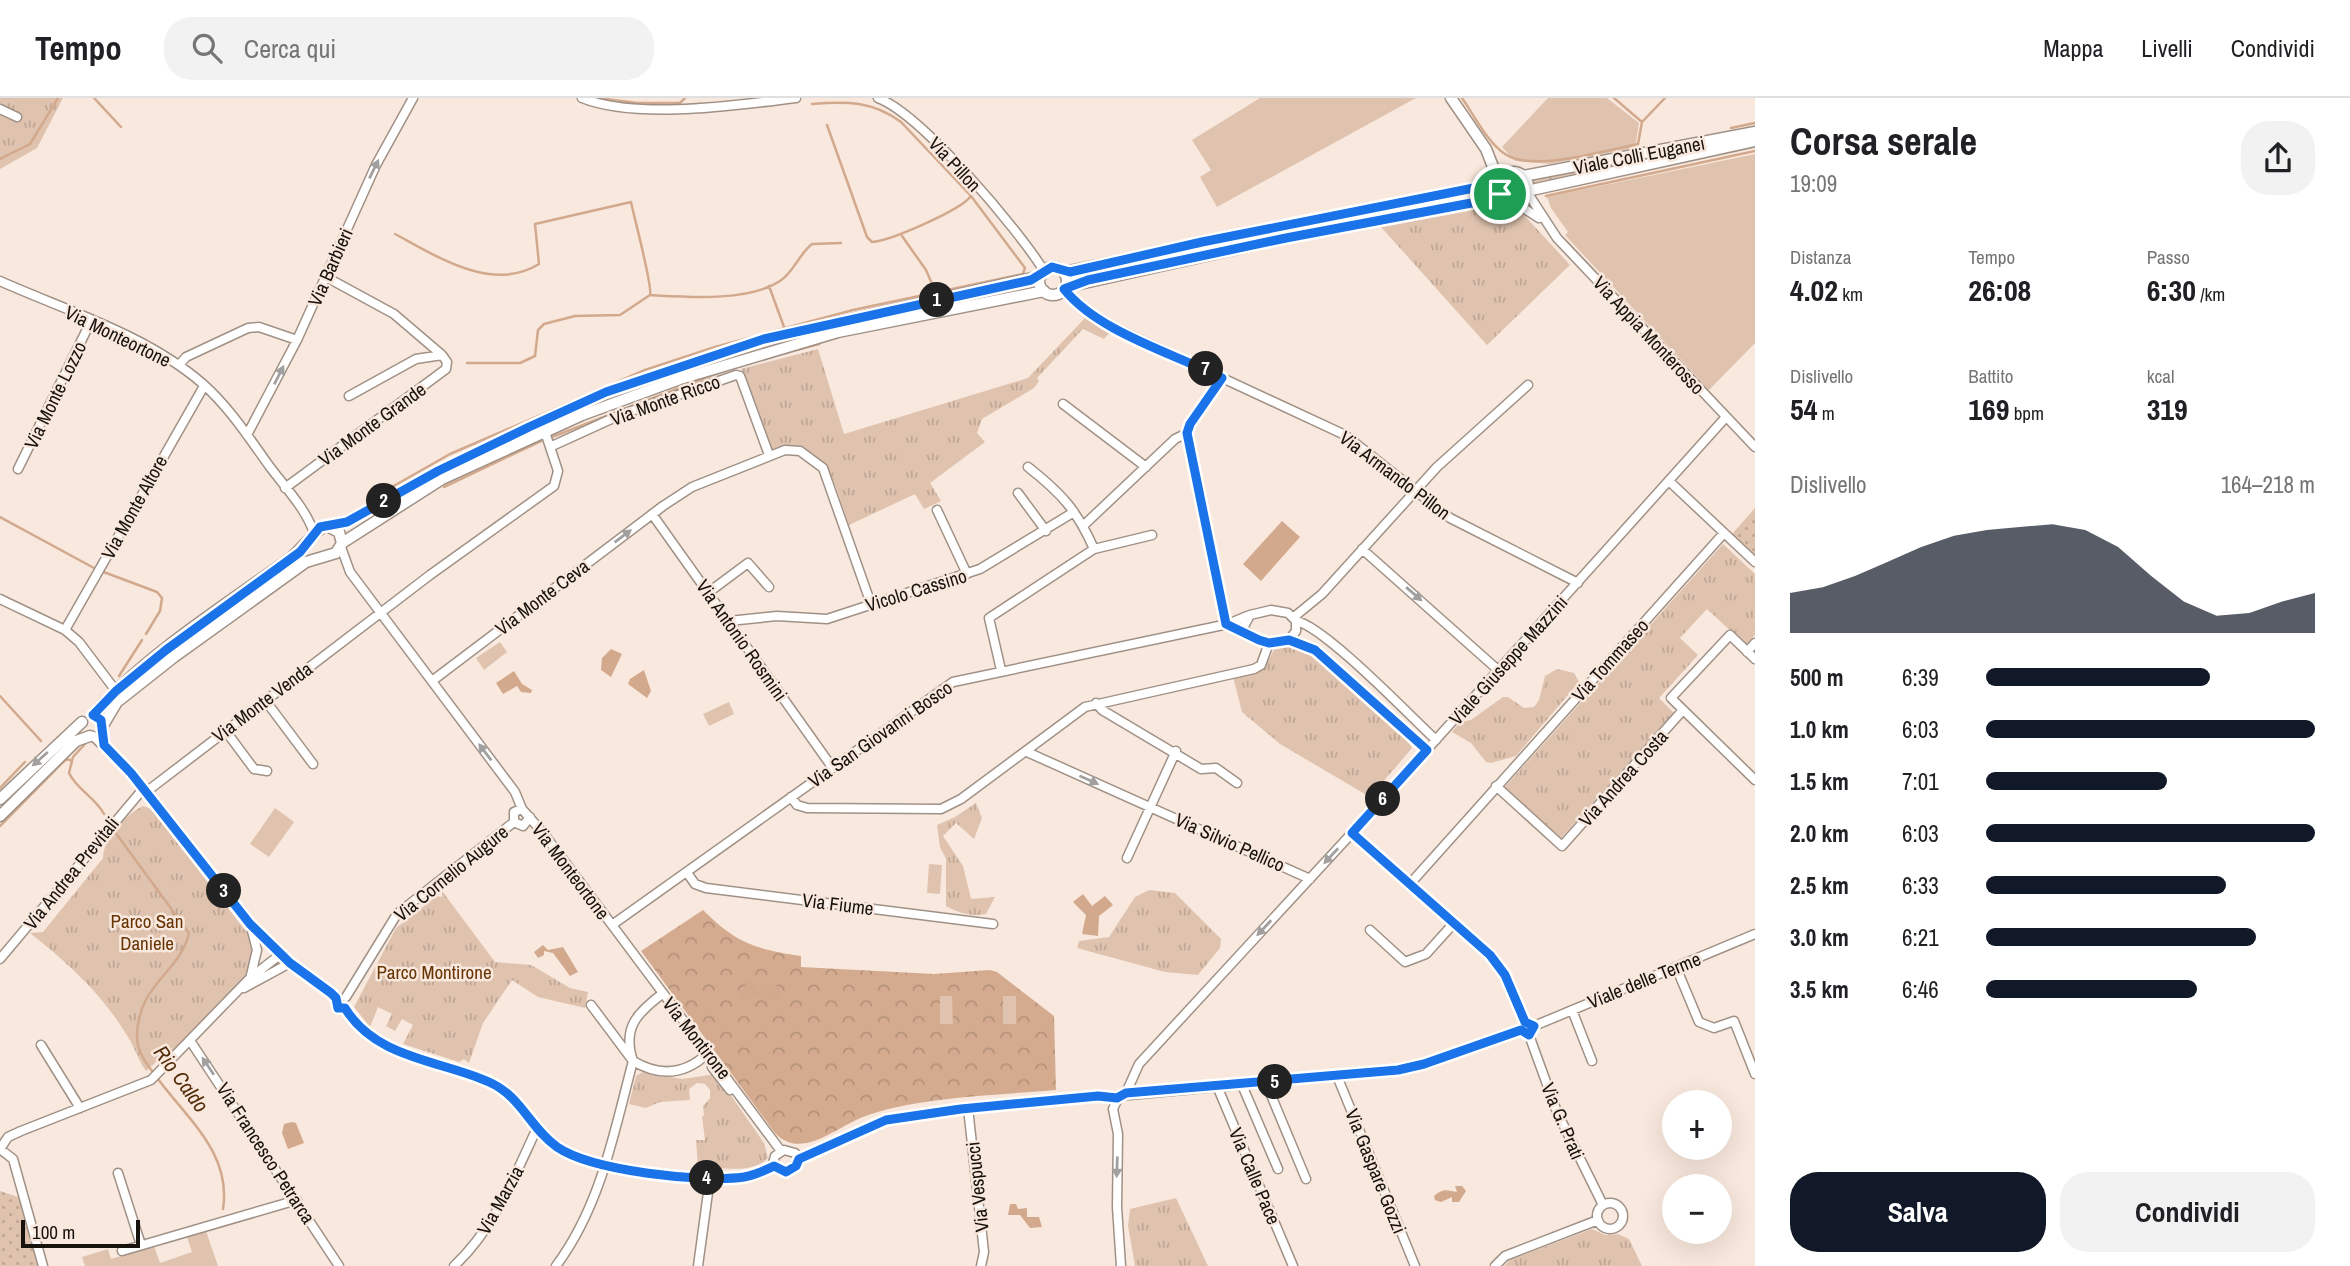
<!DOCTYPE html>
<html lang="it">
<meta charset="utf-8">
<style>
:root{--surface:#fff;--page:#f2f2f2;--text:#202124;--muted:#757577;--line:#e0e0e0;--accent:#111827}
body{margin:0;font-family:"Archivo Narrow",sans-serif;background:var(--page);color:var(--text);height:100vh;display:flex;flex-direction:column;font-size:26px;white-space:nowrap}
*{box-sizing:border-box;margin:0}
p{font-size:23px;color:var(--muted)}
.icon{flex:none;width:38px;height:38px;fill:none;stroke:currentColor;stroke-width:2;stroke-linecap:round;stroke-linejoin:round}
.map{position:relative;flex:1;overflow:hidden}
.drawer{display:flex;flex-direction:column;background:var(--surface);width:595px}
.drawer>*{flex:none}
.controls{position:absolute;left:1662px;top:992px;display:grid;gap:14px}
.controls a{display:grid;place-items:center;width:70px;height:70px;border-radius:50%;background:var(--surface);box-shadow:0 7px 28px #0002;font-size:35px}
.scale{position:absolute;left:21px;bottom:18px;width:119px;box-sizing:border-box;padding-left:7px;border:4px solid #17120e;border-top:0;font-size:19px;line-height:24px;white-space:nowrap;color:#17120e;-webkit-text-stroke:5px #f9e8dd;paint-order:stroke}
.pin{position:absolute;display:grid;place-items:center;width:60px;height:60px;color:#fff;margin:-30px;border:4px solid #fff;border-radius:50%;box-shadow:0 2px 7px #0007}
.km{position:absolute;width:35px;height:35px;margin:-18px;border-radius:50%;background:#222;color:#fff;font-size:19px;line-height:35px;text-align:center}
.round{display:grid;place-items:center;flex:none;width:74px;height:74px;border-radius:28px;background:var(--page)}
.headline{display:flex;align-items:center;justify-content:space-between;height:119px;padding:0 35px}
h1{font-size:38px;font-weight:700;line-height:52px}
.stats{display:grid;grid-template-columns:repeat(3,1fr);gap:10px;height:119px;padding:7px 35px}
.stats div{display:grid;align-content:center}
.stats b{font-size:30px;font-weight:700}
.stats small{font-size:19px;font-weight:400}
.stats p{font-size:19px}
.chart{height:196px;padding:14px 35px}
.chart p{display:flex;justify-content:space-between}
.chart svg{width:100%;height:126px;margin-top:7px;fill:var(--accent);opacity:.7}
.action{display:flex;gap:14px;margin-top:auto;padding:14px 35px}
.action a{flex:1;height:80px;border-radius:28px;background:var(--accent);color:#fff;font-size:28px;font-weight:700;line-height:80px;text-align:center}
.action a+a{background:var(--page);color:var(--text)}
ul{padding:0 35px;list-style:none;font-size:23px}
li{display:grid;grid-template-columns:112px 84px 1fr;align-items:center;height:52px}
li i{height:18px;border-radius:9px;background:var(--accent)}
header{display:flex;align-items:center;gap:42px;box-sizing:border-box;height:98px;padding:0 35px;background:var(--surface);border-bottom:2px solid var(--line)}
header strong{font-size:33px}
nav{display:flex;gap:38px;margin-inline-start:auto;font-size:24px}
.search{width:490px;height:63px;background:var(--page);display:flex;align-items:center;gap:18px;box-sizing:border-box;padding:0 24px;border-radius:28px;color:var(--muted);font-size:26px}
main{display:flex;flex:1;min-height:0}
.map>svg:first-child{display:block}
.grass{fill:url(#grass-dots)}
.forest{fill:url(#forest-crowns)}
.park{fill:url(#park-tufts)}
.garden{fill:#dfc3af}
.water{fill:#d2a98d}
.lines{fill:none;stroke-linecap:round;stroke-linejoin:round}
.stream{stroke:#d2a98d;stroke-width:2.5}
.minor-casing{stroke:#a09186;stroke-width:11}
.major-casing{stroke:#a09186;stroke-width:13}
.minor{stroke:#fff;stroke-width:8}
.major{stroke:#fff;stroke-width:10}
.oneway{fill:#a2a09f}
.route-casing{stroke:#fff;stroke-width:14}
.route{stroke:#1a73e8;stroke-width:9}
.labels{text-anchor:middle;stroke-width:5;stroke-linejoin:round;paint-order:stroke}
.street-label{font-size:19px;fill:#17120e;stroke:#f9e8dd}
.park-label{font-size:19px;fill:#663303;stroke:#f9e8dd}
.water-label{font-size:21px;font-style:italic;fill:#522b09;stroke:#f9e8dd}
</style>
<header>
<strong>Tempo</strong>
<div class="search"><svg class="icon" aria-label="search" viewBox="0 0 24 24"><circle cx="10" cy="10" r="6"/><path d="M15 15l6 6"/></svg>Cerca qui</div>
<nav><a>Mappa</a><a>Livelli</a><a>Condividi</a></nav>
</header>
<main>
<div class="map">
<svg width="1755" height="1168" viewBox="0 0 1755 1168">
<defs>
<pattern id="grass-dots" width="8" height="8" patternUnits="userSpaceOnUse" patternTransform="scale(1.75)"><rect width="8" height="8" fill="#dfc3af"/><path d="M2 2h.1M6 6h.1" fill="none" stroke="#bfa695" stroke-width="1.8" stroke-linecap="round"/></pattern>
<pattern id="forest-crowns" width="20" height="18" patternUnits="userSpaceOnUse" patternTransform="scale(1.75)"><rect width="20" height="18" fill="#d4ab8f"/><path d="M2 6a3 3 0 1 1 6 0M12 15a3 3 0 1 1 6 0" fill="none" stroke="#b5927a"/></pattern>
<pattern id="park-tufts" width="24" height="20" patternUnits="userSpaceOnUse" patternTransform="scale(1.75)"><rect width="24" height="20" fill="#dfc3af"/><path d="M3 7l-1-3M5 7V3M7 7l1-3M15 17l-1-3M17 17v-4M19 17l1-3" fill="none" stroke="#bfa695"/></pattern>
</defs>
<rect width="100%" height="100%" fill="#f9e8dd"/>
<!-- grass -->
<path class="grass" d="M1755,36V41L1533,86V81Z
M1755,410V457L1732,436Z
M0,1093L21,1100L41,1168H0Z"/>
<!-- forest -->
<path class="forest" d="M703,812C736,845 755,851 801,858V869L934,876L990,872L997,874L1054,918L1056,992C1002,997 912,999 863,1019C836,1029 801,1063 775,1035L641,853Z"/>
<!-- park -->
<path class="park" d="M0,0H63L37,50L0,71Z
M1496,108L1523,116L1570,167L1487,247L1381,129Z
M1085,220L1111,233L1104,241L1083,231L1037,280L1039,283L1034,290L982,321L977,335L985,344L930,385L941,403L924,411L915,396L849,427C833,384 830,340 771,352L741,271L818,251L844,336L1028,280Z
M1723,446L1755,476V537L1746,547L1707,511L1680,540L1698,557L1659,600L1674,615L1559,742L1503,691Z
M1286,547C1323,548 1379,614 1406,640L1412,650L1370,699L1280,646L1242,614L1233,579C1259,574 1264,575 1275,549Z
M1557,571L1574,575L1579,584L1516,658L1491,665L1486,664L1471,645L1452,634L1460,624L1471,622L1503,599H1508L1524,610L1534,609L1539,602L1545,578Z
M976,705L982,720L974,741L956,725L943,738L963,768L971,801L995,799L986,816C971,819 959,815 946,808V761L940,749L937,727L955,719Z
M143,708L151,711L252,841L254,851L249,875L243,883L162,963H157L146,973C138,962 135,950 128,939C103,897 68,865 30,835L43,834L103,760C103,741 126,716 143,708Z
M1149,792L1175,795L1221,841L1220,850L1198,877L1165,874L1077,850L1079,843L1109,839L1135,799Z
M442,793L495,864L531,867L570,890L588,894L585,910L538,899L512,882L483,925L469,965L464,961L459,964L403,946L413,927L402,921L395,933L386,928L392,916L378,909L370,929L354,909L396,830L437,798L442,799Z
M643,974L682,981L716,976L764,1045L768,1060C751,1077 720,1069 698,1068L696,1042H705L702,1018H704L703,1008L710,1000V992L705,986L697,985L689,991L690,1002L660,1004L646,1010L629,1006L636,978Z
M1176,1100L1208,1168H1135L1128,1128L1130,1111Z
M1592,1131L1605,1137L1618,1136L1629,1141L1642,1168H1504L1510,1162Z"/>
<!-- garden -->
<path class="garden" d="M1260,0H1416L1217,109L1200,79L1211,72L1192,42Z
M1548,0H1607L1639,25L1635,50L1550,66L1515,63L1502,49Z
M1755,56V245L1709,292L1565,137L1568,134L1551,110L1547,99Z
M500,544L507,554L484,572L476,560Z
M729,604L734,616L709,628L703,616Z
M275,710L294,724L269,759L250,746Z
M929,766L942,767L940,796L927,795Z
M940,898H952L953,926H940Z
M1003,898H1016V926H1003Z
M206,1133L218,1168H85L82,1159L108,1151L111,1161L154,1148L160,1165L192,1154L187,1139Z"/>
<!-- water -->
<path class="water" d="M1282,423L1300,439L1261,483L1243,466Z
M611,551L622,556L611,579L601,572L602,560Z
M644,572L651,593L647,600L628,586L630,581Z
M514,573L522,586L532,592L531,595L521,594L517,588L503,596L496,585Z
M1083,796L1092,808L1105,798L1113,807L1099,818L1098,838L1082,836L1086,817L1073,804Z
M543,847L548,852L563,849L578,874L570,878L553,855L544,853V857L538,860L534,854Z
M750,881L762,895L772,887L778,888L781,897L772,903L764,899L743,901L741,893Z
M292,1024L296,1025L304,1045L288,1051L282,1035L284,1026Z
M1455,1088H1462L1466,1093L1459,1104H1452V1099L1441,1104L1435,1102L1434,1098C1444,1089 1449,1093 1457,1094Z
M1010,1106H1016L1018,1111L1027,1110V1119H1039L1042,1129L1030,1130L1020,1117H1008Z"/>
<g class="lines">
<!-- stream -->
<path class="stream" d="M94,0L121,29
M598,0L637,5H680L685,0
M1462,0C1474,17 1487,44 1505,56C1532,75 1607,52 1638,46L1642,24L1614,0
M1643,23L1665,0
M827,27L867,139L872,144C890,143 961,112 971,98
M1731,30L1755,25
M0,61L30,46L58,0
M1546,98L1755,53
M395,136C438,159 492,195 539,166L535,126L631,104C634,119 653,189 650,197L620,217L575,218L544,226L538,232L535,258L520,265H467
M902,138L926,172L936,195
M1565,142L1707,292
M769,188L784,229
M650,197C687,199 748,204 780,183C794,174 799,156 812,146L841,145
M785,255L819,246
M552,339L718,275
M444,389L541,343
M369,402L450,356L645,272L715,249L853,212L1023,176L1025,170L971,98L901,24C873,3 846,3 812,6
M0,419L94,470
M101,473L157,494L162,500L160,513L146,536
M119,578L142,542
M0,598L41,643
M85,646L73,659L69,675C77,692 95,699 104,716
M0,690L25,664
M0,728L61,666L67,661L72,663
M115,734L189,835C180,875 138,885 137,938C137,954 146,965 155,977C185,1019 232,1054 223,1111"/>
<!-- minor casing -->
<g class="minor-casing">
<path id="minor" d="M582,0C637,22 737,7 796,0
M878,0C921,16 1019,132 1044,173
M0,11L17,19
M1527,94L1557,140L1755,349
M1512,103L1539,120
M326,179L394,216L442,257
M0,183C67,213 147,237 203,286C230,310 249,340 270,369C285,389 306,411 314,435
M1064,191L1088,215L1117,231L1345,337L1450,420L1578,485
M179,267L186,259L248,230L259,229L297,242
M1222,280L1190,326L1187,335L1225,526
M1063,306L1146,369
M247,337L297,242L376,67L413,0
M552,348L620,317L736,277L740,278L769,357
M1028,369C1061,395 1077,412 1094,451
M18,371L91,223
M1669,383L1755,464
M285,390L446,271L447,264L442,257L416,261L349,298
M1018,395L1046,433
M937,412L967,476
M652,416L832,669
M1084,427L1175,341L1187,335
M341,449L350,474L515,694L522,711L544,736L781,1053
M1362,451L1498,572
M709,494L748,465L769,489
M0,501L65,532L79,544L116,593
M1271,512L1288,515L1296,523V533L1289,542C1272,547 1255,545 1243,530L1250,517Z
M1294,519L1322,496L1437,369L1528,287
M729,523L777,518L827,521L980,471L1074,414
M1296,523C1324,528 1410,618 1436,642
M65,532L204,288
M1245,535L1228,526L1247,518
M1289,542L1315,552L1427,652
M1747,554L1755,545
M1755,561L1730,537L1671,600L1755,682
M1001,572L989,520L1094,451L1152,437
M432,583L663,408L692,389L785,352L800,353L823,370L871,506
M265,602L313,666
M1096,605L1102,612L1201,671L1216,670L1237,685
M225,632L254,671L267,673
M93,638L131,675L250,826L290,865L336,900
M1027,654L1310,781
M1496,688L1562,748L1683,612
M146,694L430,477L554,388L558,373L545,334
M791,699L797,707L807,710L941,711L961,701L1085,609L1254,571L1261,567L1269,545
M514,724L523,728L530,719
M514,724V714L522,711
M1352,735L1490,857L1505,877L1526,924
M1127,760L1176,653
M688,776L695,786L706,790L993,826
M1409,787L1724,435
M612,827L953,584L1228,526
M251,829L257,852L251,877
M1370,832L1405,864L1426,856L1454,825
M0,861L143,691
M1676,869L1699,924L1714,930L1734,923L1755,976
M244,890L290,865
M662,896C637,915 622,930 633,963C660,979 685,977 708,955
M346,899L397,816L514,724
M345,910C376,961 440,962 489,984C521,999 530,1030 557,1049C589,1072 711,1087 750,1078C758,1076 766,1072 774,1068
M1572,912L1592,963
M1534,928L1755,836
M1529,937L1557,1014L1603,1107
M191,944L339,1168
M41,947L80,1010
M712,969L730,992
M1337,978L1415,1168
M1266,985L1306,1081
M1242,987L1278,1071
M1217,988L1293,1168
M1126,995L1139,966L1352,735L1726,319
M968,1010L984,1154L981,1168
M0,1051L8,1039L21,1033L151,982L250,880L281,856
M0,1051L13,1061L43,1168
M799,1061L795,1055L784,1052L775,1058L773,1065L779,1072L790,1073L799,1061L886,1022L968,1010L1098,998L1117,1000
M118,1075L141,1147
M1597 1118a13 13 0 1 1 26 0a13 13 0 1 1-26 0Z
M122,1153L297,1102
M454,1168C494,1131 514,1079 537,1030
M556,1168C601,1108 614,1034 633,963L591,907
M698,1168L710,1080
M1121,1168L1117,1109L1118,1036L1113,1011L1119,998L1398,972L1424,966L1521,932
M1495,1168L1505,1158L1598,1122"/>
</g>
<!-- major casing -->
<g class="major-casing">
<path id="major" d="M1451,0L1486,51L1499,84
M1498 89a15 15 0 1 1 30 0a15 15 0 1 1-30 0Z
M1523,78L1755,34
M1527,93L1755,43
M1039 183a14 14 0 1 1 28 0a14 14 0 1 1-28 0Z
M1064,174L1499,85
M1066,189L1286,140L1503,99
M330,428L347,424L438,373L606,294L764,241L1041,178
M342,445L442,381L582,317L680,281L838,234L1044,193
M93,617C143,559 225,507 288,462C301,453 317,429 327,428L339,434L342,445L336,455L306,464L174,559L117,604L102,629
M0,701L82,624
M0,718L76,643L90,638"/>
</g>
<!-- minor -->
<use href="#minor" class="minor"/>
<!-- major -->
<use href="#major" class="major"/>
</g>
<!-- one-way arrows -->
<defs><path id="oneway-solid" d="M-6-.8H1V-3.2L6.5 0L1 3.2V.8H-6Z" transform="scale(1.75)"/></defs>
<g class="oneway">
<use href="#oneway-solid" transform="translate(374 71) rotate(-64)"/>
<use href="#oneway-solid" transform="translate(279 277) rotate(-63)"/>
<use href="#oneway-solid" transform="translate(623 438) rotate(-37)"/>
<use href="#oneway-solid" transform="translate(1414 496) rotate(41)"/>
<use href="#oneway-solid" transform="translate(485 654) rotate(-127)"/>
<use href="#oneway-solid" transform="translate(40 661) rotate(138)"/>
<use href="#oneway-solid" transform="translate(1089 682) rotate(24)"/>
<use href="#oneway-solid" transform="translate(1331 758) rotate(133)"/>
<use href="#oneway-solid" transform="translate(1264 830) rotate(133)"/>
<use href="#oneway-solid" transform="translate(208 968) rotate(-124)"/>
<use href="#oneway-solid" transform="translate(1117 1069) rotate(92)"/>
</g>
<g class="lines">
<!-- route casing -->
<g class="route-casing">
<path id="route" d="M1499,85L1503,99L1286,140L1088,182L1064,191C1098,234 1173,255 1222,280L1190,326L1187,335L1226,526L1259,542L1269,545L1289,542L1315,552L1427,652L1352,735L1490,857L1505,877L1525,924L1534,928L1529,937L1521,932L1424,966L1398,972L1126,995L1117,1000L1098,998L961,1011L886,1022L799,1061L796,1068L786,1074L774,1068C764,1073 755,1077 744,1079C702,1085 592,1073 557,1049C530,1030 521,998 489,984C440,962 376,961 345,910H338L336,900L331,895L290,865L250,826L131,675L104,647L101,622L93,617L116,593L166,552L300,454L320,429L347,424L438,373L529,329L606,294L764,241L1031,182L1052,169L1070,174L1202,144Z"/>
</g>
<!-- route -->
<use href="#route" class="route"/>
</g>
<g class="labels">
<!-- street labels -->
<g class="street-label">
<text transform="translate(1639 57) rotate(-11)" y="7">Viale Colli Euganei</text>
<text transform="translate(955 66) rotate(47)" y="7">Via Pillon</text>
<text transform="translate(330 169) rotate(-66)" y="7">Via Barbieri</text>
<text transform="translate(1649 237) rotate(47)" y="7">Via Appia Monterosso</text>
<text transform="translate(118 238) rotate(26)" y="7">Via Monteortone</text>
<text transform="translate(55 297) rotate(-64)" y="7">Via Monte Lozzo</text>
<text transform="translate(665 302) rotate(-20)" y="7">Via Monte Ricco</text>
<text transform="translate(372 326) rotate(-36)" y="7">Via Monte Grande</text>
<text transform="translate(1395 377) rotate(37)" y="7">Via Armando Pillon</text>
<text transform="translate(134 409) rotate(-61)" y="7">Via Monte Altore</text>
<text transform="translate(916 492) rotate(-17)" y="7">Vicolo Cassino</text>
<text transform="translate(542 499) rotate(-37)" y="7">Via Monte Ceva</text>
<text transform="translate(742 542) rotate(55)" y="7">Via Antonio Rosmini</text>
<text transform="translate(1508 562) rotate(-48)" y="7">Viale Giuseppe Mazzini</text>
<text transform="translate(1610 562) rotate(-48)" y="7">Via Tommaseo</text>
<text transform="translate(262 604) rotate(-37)" y="7">Via Monte Venda</text>
<text transform="translate(880 636) rotate(-35)" y="7">Via San Giovanni Bosco</text>
<text transform="translate(1623 680) rotate(-48)" y="7">Via Andrea Costa</text>
<text transform="translate(1230 744) rotate(24)" y="7">Via Silvio Pellico</text>
<text transform="translate(571 773) rotate(53)" y="7">Via Monteortone</text>
<text transform="translate(71 775) rotate(-51)" y="7">Via Andrea Previtali</text>
<text transform="translate(451 775) rotate(-39)" y="7">Via Cornelio Augure</text>
<text transform="translate(838 806) rotate(7)" y="7">Via Fiume</text>
<text transform="translate(1644 882) rotate(-22)" y="7">Viale delle Terme</text>
<text transform="translate(697 940) rotate(52)" y="7">Via Montirone</text>
<text transform="translate(1563 1023) rotate(67)" y="7">Via G. Prati</text>
<text transform="translate(266 1055) rotate(57)" y="7">Via Francesco Petrarca</text>
<text transform="translate(1376 1073) rotate(68)" y="7">Via Gaspare Gozzi</text>
<text transform="translate(1255 1078) rotate(67)" y="7">Via Calle Pace</text>
<text transform="translate(977 1089) rotate(-96)" y="7">Via Vespucci</text>
<text transform="translate(500 1102) rotate(-61)" y="7">Via Marzia</text>
</g>
<!-- park labels -->
<g class="park-label">
<text x="147" y="830">Parco San<tspan x="147" dy="22">Daniele</tspan></text>
<text x="434" y="881">Parco Montirone</text>
</g>
<!-- water labels -->
<g class="water-label">
<text transform="translate(181 981) rotate(54)" y="7">Rio Caldo</text>
</g>
</g>
</svg>
<div class="controls">
<a>+</a>
<a>−</a>
</div>
<div class="scale">100 m</div>
<div class="pin" style="left:1500px;top:96px;background:#1e9e55"><svg class="icon" aria-label="arrive" viewBox="0 0 24 24"><path d="M6 21V4h12l-3 4 3 4H6"/></svg></div>
<b class="km" style="left:937px;top:202px">1</b>
<b class="km" style="left:384px;top:403px">2</b>
<b class="km" style="left:224px;top:793px">3</b>
<b class="km" style="left:707px;top:1080px">4</b>
<b class="km" style="left:1275px;top:984px">5</b>
<b class="km" style="left:1383px;top:701px">6</b>
<b class="km" style="left:1206px;top:271px">7</b>
</div>
<section class="drawer">
<div class="headline"><div><h1>Corsa serale</h1><p>19:09</p></div><a class="round"><svg class="icon" aria-label="share" viewBox="0 0 24 24"><path d="M12 15V3M7 8l5-5 5 5M5 13v7h14v-7"/></svg></a></div>
<div class="stats">
<div><p>Distanza</p><b>4.02<small> km</small></b></div>
<div><p>Tempo</p><b>26:08</b></div>
<div><p>Passo</p><b>6:30<small> /km</small></b></div>
</div>
<div class="stats">
<div><p>Dislivello</p><b>54<small> m</small></b></div>
<div><p>Battito</p><b>169<small> bpm</small></b></div>
<div><p>kcal</p><b>319</b></div>
</div>
<div class="chart"><p><span>Dislivello</span>164–218 m</p>
<svg viewBox="0 0 160 44" preserveAspectRatio="none"><path d="M0 44V30L10 28L20 24L30 19L40 14L50 10L60 8L70 7L80 6L90 8L100 14L110 24L120 33L130 38L140 37L150 33L160 30V44z"/></svg>
</div>
<ul>
<li><b>500 m</b>6:39<i style="width:68%"></i></li>
<li><b>1.0 km</b>6:03<i style="width:100%"></i></li>
<li><b>1.5 km</b>7:01<i style="width:55%"></i></li>
<li><b>2.0 km</b>6:03<i style="width:100%"></i></li>
<li><b>2.5 km</b>6:33<i style="width:73%"></i></li>
<li><b>3.0 km</b>6:21<i style="width:82%"></i></li>
<li><b>3.5 km</b>6:46<i style="width:64%"></i></li>
</ul>
<div class="action"><a>Salva</a><a>Condividi</a></div>
</section>
</main>
